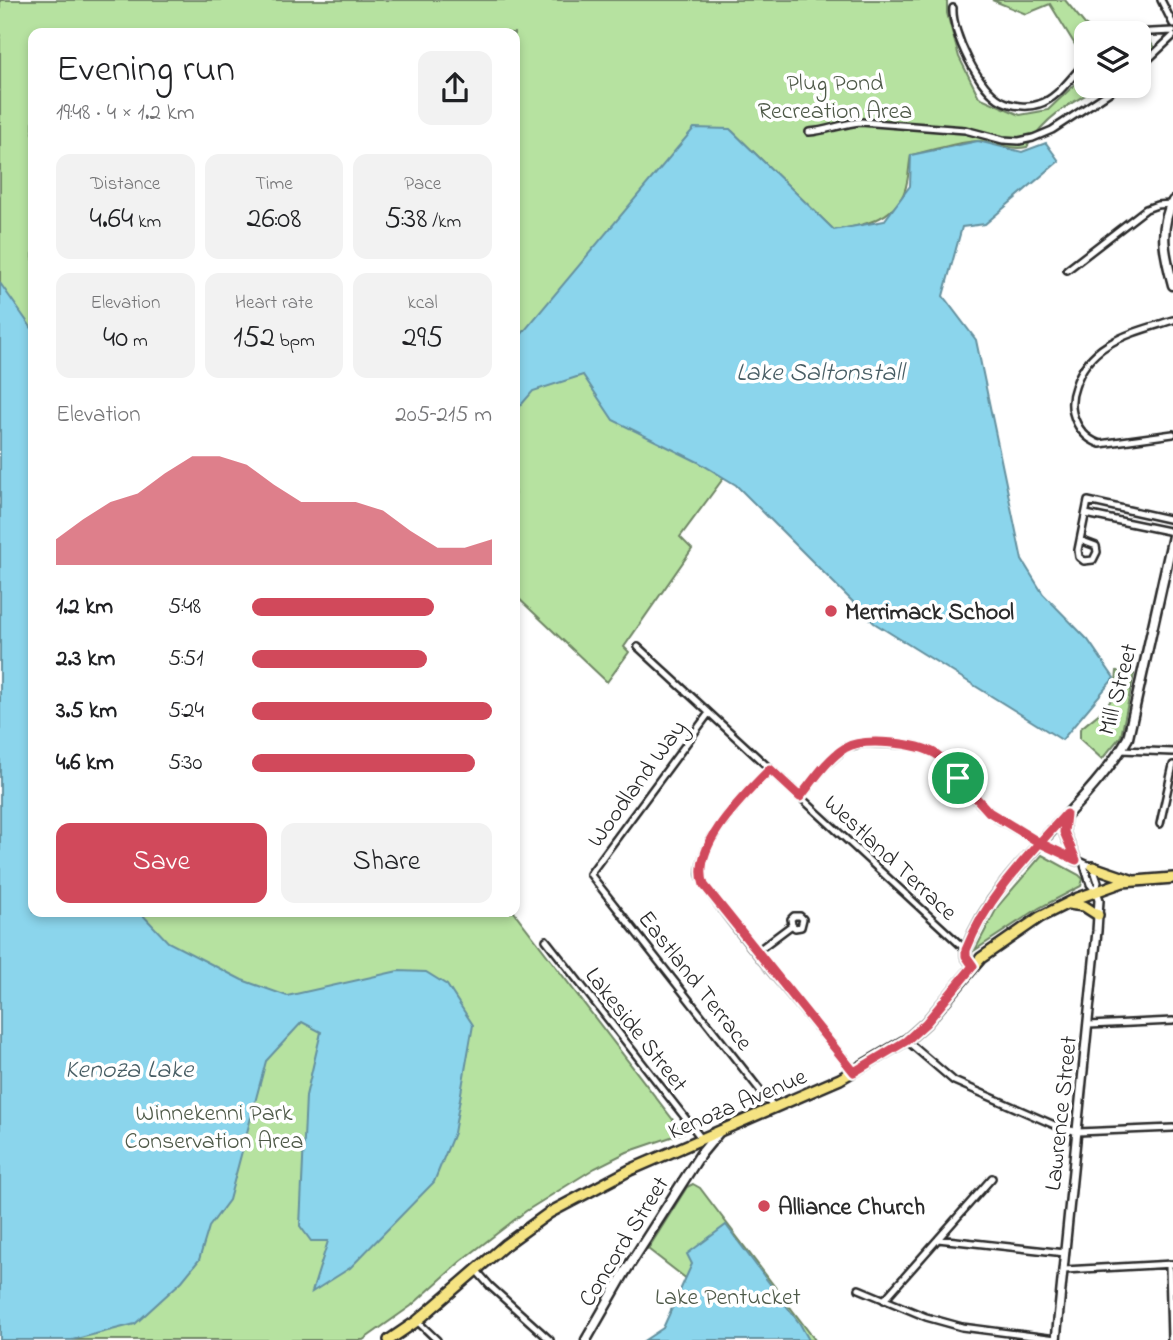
<!DOCTYPE html>
<meta charset="utf-8">
<style>
:root{--surface:#fff;--page:#f2f2f2;--text:#202124;--muted:#757577;--accent:#d1495b}
body{margin:0;font-family:"Indie Flower",sans-serif;background:var(--page);color:var(--text);height:100vh;display:flex;flex-direction:column;font-size:26px;white-space:nowrap}
*{box-sizing:border-box;margin:0}
p{font-size:23px;color:var(--muted)}
.icon{flex:none;width:38px;height:38px;fill:none;stroke:currentColor;stroke-width:2;stroke-linecap:round;stroke-linejoin:round}
.map{position:relative;flex:1;overflow:hidden}
.side{position:absolute;left:28px;top:28px;width:492px;height:889px;display:flex;flex-direction:column;background:var(--surface);border-radius:14px;box-shadow:0 4px 10px #0003}
.side>*{flex:none}
.controls{position:absolute;left:1074px;top:21px;display:grid;gap:14px}
.controls a{display:grid;place-items:center;width:77px;height:77px;border-radius:14px;background:var(--surface);box-shadow:0 4px 10px #0003;font-size:35px}
.pin{position:absolute;display:grid;place-items:center;width:60px;height:60px;color:#fff;margin:-30px;border:4px solid #fff;border-radius:50%;box-shadow:0 2px 7px #0007}
.round{display:grid;place-items:center;flex:none;width:74px;height:74px;border-radius:14px;background:var(--page)}
.summary{display:flex;align-items:center;justify-content:space-between;height:119px;padding:0 28px}
h1{font-size:38px;font-weight:600;line-height:52px}
.stats{display:grid;grid-template-columns:repeat(3,1fr);gap:10px;height:119px;padding:7px 28px}
.stats div{display:grid;align-content:center;border-radius:14px;background:var(--page);text-align:center}
.stats b{font-size:30px;font-weight:600}
.stats small{font-size:19px;font-weight:400}
.stats p{font-size:19px}
.chart{height:196px;padding:14px 28px}
.chart p{display:flex;justify-content:space-between}
.chart svg{width:100%;height:126px;margin-top:7px;fill:var(--accent);opacity:.7}
.primary-button{display:flex;gap:14px;margin-top:auto;padding:14px 28px}
.primary-button a{flex:1;height:80px;border-radius:14px;background:var(--accent);color:#fff;font-size:28px;font-weight:600;line-height:80px;text-align:center}
.primary-button a+a{background:var(--page);color:var(--text)}
ul{padding:0 28px;list-style:none;font-size:23px}
li{display:grid;grid-template-columns:112px 84px 1fr;align-items:center;height:52px}
li i{height:18px;border-radius:9px;background:var(--accent)}
.map>svg:first-child{display:block}
.green{fill:#b6e2a0;stroke:#708666;stroke-width:2}
.water{fill:#8bd5ec;stroke:#65919f;stroke-width:2}
.lines{fill:none;stroke-linecap:round;stroke-linejoin:round}
.minor-casing{stroke:#2b2b2b;stroke-width:10}
.tertiary-casing{stroke:#2b2b2b;stroke-width:12}
.secondary-casing{stroke:#2b2b2b;stroke-width:13}
.primary-casing{stroke:#2b2b2b;stroke-width:14}
.minor{stroke:#fff;stroke-width:5}
.tertiary{stroke:#fff;stroke-width:7}
.secondary{stroke:#fff;stroke-width:8}
.primary{stroke:#f5e382;stroke-width:9}
.route-casing{stroke:#fff;stroke-width:14}
.route{stroke:#d1495b;stroke-width:9}
.poi-dot{fill:#d1495b;stroke:#fff;stroke-width:2.5}
.labels{text-anchor:middle;stroke-width:7;stroke-linejoin:round;paint-order:stroke}
.park-label{font-size:24px;fill:#4e5948;stroke:#fff}
.poi-label{font-size:24px;font-weight:bold;fill:#2b2b2b;stroke:#fff;text-anchor:start}
.street-label{font-size:24px;fill:#2b2b2b;stroke:#fff}
.water-label{font-size:26px;font-style:italic;fill:#485e65;stroke:#fff}
</style>
<div class="map">
<svg width="1173" height="1340" viewBox="0 0 1173 1340">
<rect width="100%" height="100%" fill="#fff"/>
<filter id="ink" filterUnits="userSpaceOnUse"><feTurbulence type="fractalNoise" baseFrequency=".0143" numOctaves="2"/><feDisplacementMap in="SourceGraphic" scale="14" xChannelSelector="R" yChannelSelector="G"/><feConvolveMatrix kernelMatrix="1 2 1 2 8 2 1 2 1" color-interpolation-filters="sRGB"/></filter>
<g filter="url(#ink)">
<!-- green -->
<path class="green" d="M0,0H947V13L959,57L979,97L1020,115L1048,110L1087,73V86H1102C1072,102 1045,116 1027,147C1008,151 997,141 978,141C962,141 928,151 911,155C909,164 909,173 907,182C901,218 864,226 834,230L732,131L721,129L515,349L514,33H33V912H514L683,1133L627,1152L595,1168L526,1211L460,1262L411,1306L363,1340H0Z
M992,0H1065L1092,33H1087V52L1082,56L1050,4L1026,14Z
M1147,36L1154,48L1139,59V40Z
M587,368L728,472L680,537L692,549L624,647L629,652L607,682L515,595L514,403L534,384Z
M1117,671L1134,674L1121,736L1102,759L1080,739V729C1104,708 1115,708 1117,671Z
M1042,855L1079,875L1083,879L1081,886L1039,908L975,950L998,906Z
M693,1184L700,1188L815,1340H651L666,1329L688,1280L648,1249L687,1187Z"/>
<!-- water -->
<path class="water" d="M694,128L730,129L834,230L884,221L910,186L911,155L978,141L1022,152L1046,143L1059,161L985,224L962,227L943,296L976,340L1022,560L1043,594L1088,640L1114,678L1062,740L874,623L736,485L698,462L613,420L583,375L533,391L515,412V342Z
M0,283L33,330V912H140L168,942L242,980L287,996L398,971L426,972L447,985L473,1025L454,1133L434,1182L350,1268L312,1292L328,1241H311L300,1226L306,1096L321,1032L302,1022L266,1061L229,1200L209,1227L199,1260L182,1281L135,1324L72,1340H0Z
M726,1225L800,1324L809,1340H645L663,1328L692,1264L687,1254Z"/>
<g class="lines">
<!-- minor casing -->
<g class="minor-casing">
<path id="minor" d="M1161,0L1173,24
M953,8C951,32 980,91 1002,101C1012,106 1028,108 1039,104C1059,98 1072,75 1087,61
M1131,33L1173,31
M1139,68L1173,36
M809,132C827,131 843,123 861,122L965,130L1003,140L1019,141L1033,138L1052,130L1119,86
M1067,270L1146,209L1157,205L1171,204
M1173,320C1133,333 1089,341 1075,387C1072,395 1071,405 1073,413C1077,428 1086,439 1100,444L1173,434
M1086,514L1173,532
M1080,540L1096,546L1097,552L1093,560L1084,561L1079,557L1078,550L1088,501L1173,520
M638,647L966,950
M709,713L590,874L774,1108
M1121,750L1173,752
M770,769C747,793 700,839 700,874C700,892 834,1046 854,1071
M800,797L824,767L846,747L865,743L912,745L935,753L944,761L980,804L1000,820L1040,843L1093,867L1098,882L1096,891
M1160,824L1173,765
M1084,865L1090,884L1096,891
M546,940L701,1138
M756,952L792,925L795,928L801,927L803,919L800,916H794L791,919L792,925
M1089,1025L1173,1021
M906,1040L954,1081L1059,1127L1078,1132L1173,1128
M938,1239L1065,1253
M1169,1265L1171,1340
M476,1270L490,1286L550,1340
M1064,1270L1173,1264
M859,1289L926,1317L962,1327L1056,1339
M884,1300L992,1178
M417,1321L437,1340"/>
</g>
<!-- tertiary casing -->
<g class="tertiary-casing">
<path id="tertiary" d="M1056,1340L1097,931L1099,900L1096,891"/>
</g>
<!-- secondary casing -->
<g class="secondary-casing">
<path id="secondary" d="M1173,201C1158,229 1165,256 1173,285
M1065,817L1064,832L1076,860
M973,966L966,956V950C998,864 1084,814 1128,738L1173,536
M586,1340L625,1272L700,1155L719,1132"/>
</g>
<!-- primary casing -->
<g class="primary-casing">
<path id="primary" d="M1093,867L1131,880
M1068,904L1084,906L1098,915
M389,1340L417,1321L505,1245L549,1213L630,1170L840,1079L908,1039L926,1023L981,958L1040,917L1078,898L1123,882L1173,878"/>
</g>
<!-- minor -->
<use href="#minor" class="minor"/>
<!-- tertiary -->
<use href="#tertiary" class="tertiary"/>
<!-- secondary -->
<use href="#secondary" class="secondary"/>
<!-- primary -->
<use href="#primary" class="primary"/>
</g>
</g>
<g class="lines" filter="url(#ink)">
<!-- route casing -->
<g class="route-casing">
<path id="route" d="M958,778C952,770 945,760 936,754C918,743 863,737 845,748C827,759 813,781 800,797L770,769C745,795 690,846 704,885L854,1072L906,1041L926,1023L973,966L966,956V950C987,896 1028,856 1066,814L1064,832L1076,860L1040,843L989,812L958,778"/>
</g>
<!-- route -->
<use href="#route" class="route"/>
</g>
<!-- markers -->
<g class="poi-dot">
<circle cx="831" cy="611" r="7"/>
<circle cx="764" cy="1206" r="7"/>
</g>
<g class="labels">
<!-- park labels -->
<g class="park-label">
<text x="835" y="90">Plug Pond<tspan x="835" dy="28">Recreation Area</tspan></text>
<text x="214" y="1120">Winnekenni Park<tspan x="214" dy="28">Conservation Area</tspan></text>
<text x="728" y="1304">Lake Pentucket</text>
</g>
<!-- poi labels -->
<g class="poi-label">
<text x="845" y="619">Merrimack School</text>
<text x="778" y="1214">Alliance Church</text>
</g>
<!-- street labels -->
<g class="street-label">
<text transform="translate(1117 689) rotate(-75)" y="8">Mill Street</text>
<text transform="translate(636 783) rotate(-54)" y="8">Woodland Way</text>
<text transform="translate(891 857) rotate(43)" y="8">Westland Terrace</text>
<text transform="translate(696 980) rotate(52)" y="8">Eastland Terrace</text>
<text transform="translate(637 1029) rotate(52)" y="8">Lakeside Street</text>
<text transform="translate(737 1103) rotate(-23)" y="8">Kenoza Avenue</text>
<text transform="translate(1060 1113) rotate(-84)" y="8">Lawrence Street</text>
<text transform="translate(623 1241) rotate(-58)" y="8">Concord Street</text>
</g>
<!-- water labels -->
<g class="water-label">
<text x="820" y="380">Lake Saltonstall</text>
<text x="129" y="1077">Kenoza Lake</text>
</g>
</g>
</svg>
<div class="controls">
<a><svg class="icon" aria-label="layers" viewBox="0 0 24 24"><path d="M12 4l9 5-9 5-9-5zM3 14l9 5 9-5"/></svg></a>
</div>
<div class="pin" style="left:958px;top:778px;background:#1e9e55"><svg class="icon" aria-label="arrive" viewBox="0 0 24 24"><path d="M6 21V4h12l-3 4 3 4H6"/></svg></div>
<section class="side">
<div class="summary"><div><h1>Evening run</h1><p>19:48 · 4 × 1.2 km</p></div><a class="round"><svg class="icon" aria-label="share" viewBox="0 0 24 24"><path d="M12 15V3M7 8l5-5 5 5M5 13v7h14v-7"/></svg></a></div>
<div class="stats">
<div><p>Distance</p><b>4.64<small> km</small></b></div>
<div><p>Time</p><b>26:08</b></div>
<div><p>Pace</p><b>5:38<small> /km</small></b></div>
</div>
<div class="stats">
<div><p>Elevation</p><b>40<small> m</small></b></div>
<div><p>Heart rate</p><b>152<small> bpm</small></b></div>
<div><p>kcal</p><b>295</b></div>
</div>
<div class="chart"><p><span>Elevation</span>205–215 m</p>
<svg viewBox="0 0 160 44" preserveAspectRatio="none"><path d="M0 44V35L10 28L20 22L30 19L40 12L50 6L60 6L70 9L80 16L90 22L100 22L110 22L120 25L130 32L140 38L150 38L160 35V44z"/></svg>
</div>
<ul>
<li><b>1.2 km</b>5:48<i style="width:76%"></i></li>
<li><b>2.3 km</b>5:51<i style="width:73%"></i></li>
<li><b>3.5 km</b>5:24<i style="width:100%"></i></li>
<li><b>4.6 km</b>5:30<i style="width:93%"></i></li>
</ul>
<div class="primary-button"><a>Save</a><a>Share</a></div>
</section>
</div>
